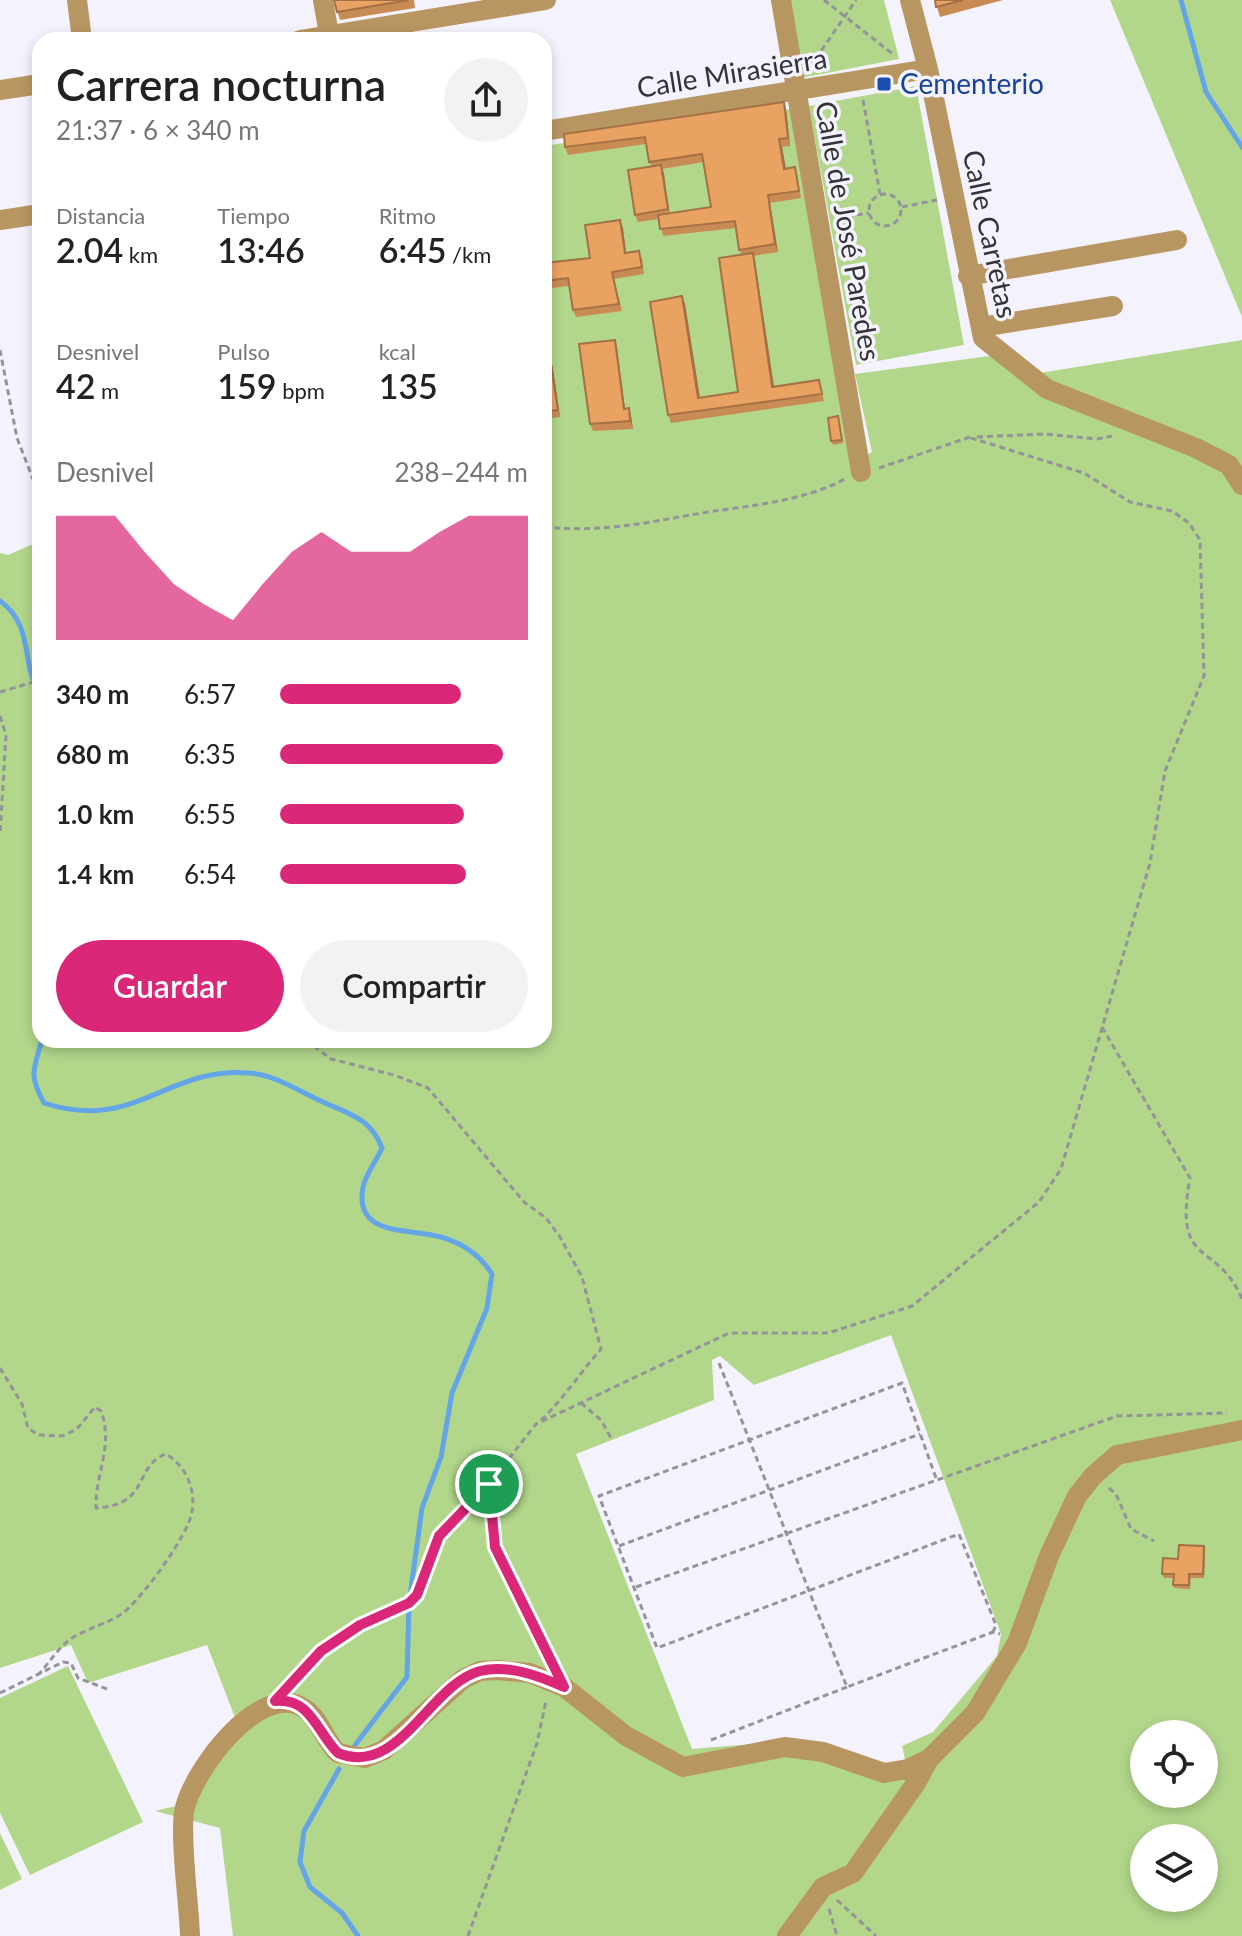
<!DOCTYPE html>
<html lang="es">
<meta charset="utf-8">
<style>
:root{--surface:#fff;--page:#f2f2f2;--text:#222;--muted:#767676;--accent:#db2777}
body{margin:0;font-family:Lato,sans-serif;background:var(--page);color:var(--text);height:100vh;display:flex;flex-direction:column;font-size:30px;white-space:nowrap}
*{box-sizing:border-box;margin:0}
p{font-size:26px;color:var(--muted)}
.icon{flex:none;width:44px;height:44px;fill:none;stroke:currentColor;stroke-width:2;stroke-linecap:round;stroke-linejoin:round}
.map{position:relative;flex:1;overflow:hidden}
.drawer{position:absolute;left:32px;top:32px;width:520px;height:1016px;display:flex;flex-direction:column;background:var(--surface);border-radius:24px;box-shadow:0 4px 12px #0003}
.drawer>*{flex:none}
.controls{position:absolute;left:1130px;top:1720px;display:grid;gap:16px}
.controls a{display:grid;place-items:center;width:88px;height:88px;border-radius:50%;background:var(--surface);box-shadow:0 4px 12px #0003;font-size:40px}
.pin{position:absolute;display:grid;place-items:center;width:68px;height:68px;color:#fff;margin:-34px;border:4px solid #fff;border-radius:50%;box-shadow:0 2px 8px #0007}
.round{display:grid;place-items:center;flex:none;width:84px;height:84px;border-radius:42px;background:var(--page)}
.summary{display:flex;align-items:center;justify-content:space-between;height:136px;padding:0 24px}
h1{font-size:44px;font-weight:600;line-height:60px}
.stats{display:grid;grid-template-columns:repeat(3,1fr);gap:12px;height:136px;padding:8px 24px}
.stats div{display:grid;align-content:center}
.stats b{font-size:34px;font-weight:600}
.stats small{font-size:22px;font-weight:400}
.stats p{font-size:22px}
.chart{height:224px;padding:16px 24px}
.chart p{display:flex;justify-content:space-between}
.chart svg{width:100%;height:144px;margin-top:8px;fill:var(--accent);opacity:.7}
.cta{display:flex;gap:16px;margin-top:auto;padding:16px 24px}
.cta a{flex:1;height:92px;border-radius:48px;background:var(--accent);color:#fff;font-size:32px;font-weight:600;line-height:92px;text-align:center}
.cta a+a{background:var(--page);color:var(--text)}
ul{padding:0 24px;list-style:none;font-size:26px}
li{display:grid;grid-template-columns:128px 96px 1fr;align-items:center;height:60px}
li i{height:20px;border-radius:10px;background:var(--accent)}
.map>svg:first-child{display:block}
.green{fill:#b2d78b;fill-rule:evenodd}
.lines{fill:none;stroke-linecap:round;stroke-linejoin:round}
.stream{stroke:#63a5e7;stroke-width:5}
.path{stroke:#95939a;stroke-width:3;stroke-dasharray:6 4;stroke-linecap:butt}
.minor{stroke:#b89662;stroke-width:20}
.wall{fill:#c98b54;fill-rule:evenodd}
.shaded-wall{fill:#a47145}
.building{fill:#eaa262;stroke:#a47145;stroke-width:2}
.route-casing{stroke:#fff;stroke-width:16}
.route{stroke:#db2777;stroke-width:10}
.transit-dot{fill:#1a4fb4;stroke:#f4f2fc;stroke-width:3}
.labels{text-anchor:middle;stroke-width:7;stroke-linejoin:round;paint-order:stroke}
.street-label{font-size:28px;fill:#333236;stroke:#f4f2fc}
.transit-label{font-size:28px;fill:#164399;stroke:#f4f2fc;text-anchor:start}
</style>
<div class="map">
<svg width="1242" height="1936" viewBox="0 0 1242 1936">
<rect width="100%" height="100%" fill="#f4f2fc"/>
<!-- green -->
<path class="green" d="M788,0H884L899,59L801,78Z
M1110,0H1242V317Z
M916,86L964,345L856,365L809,106Z
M791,109L850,463L872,452L855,374L1012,353L1040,373L1242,340V1936H233L220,1828L155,1811L176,1806L236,1720L207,1645L88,1683L71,1645L0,1668V553L8,555L40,541V1040H544V146ZM891,1335L1001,1634L997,1656L933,1732L902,1746L905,1759L891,1764L775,1742L692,1749L576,1454L714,1400L712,1360L720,1356L754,1385ZM1144,1734H1204V1794H1144ZM1144,1838H1204V1898H1144Z
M68,1666L143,1822L30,1875L0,1813V1698Z
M0,1833L22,1879L0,1890Z"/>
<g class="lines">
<!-- stream -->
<path class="stream" d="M1181,0L1206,92L1242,147
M0,601C35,626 20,664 40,693
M42,1040C34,1069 28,1074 44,1103C134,1133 167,1066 249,1073C273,1074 301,1092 323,1102C350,1114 371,1119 382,1148C377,1160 365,1175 363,1187C354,1234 403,1229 432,1235C458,1240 478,1252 492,1274L487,1308L452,1393L441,1457L422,1508L409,1603L407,1677L355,1745
M339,1769L304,1831L300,1862L310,1887L342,1913L358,1936"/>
<!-- path -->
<path class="path" d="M824,0L894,55
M810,67L856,0
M863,100L880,194
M869 210a16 16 0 1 1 32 0a16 16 0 1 1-32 0Z
M902,207L937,200
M837,218L869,213
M0,350L17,438L40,497
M977,437L1044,434L1097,439L1112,436
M879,468L970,437
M544,527C605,533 649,522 708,512C755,505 803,501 845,479
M0,692L40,680
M0,716L6,735L0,834
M1102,1027L1190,1178C1173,1270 1217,1239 1242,1299
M306,1040L331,1059L394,1075L428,1088L524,1202L546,1218L560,1237L582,1277L601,1349C579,1374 563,1400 539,1422
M719,1363L847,1687L993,1632L1000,1634
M0,1368L22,1404L28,1428L38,1435L62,1436L77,1429L95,1407L101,1411C114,1445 95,1474 96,1508C151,1505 133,1466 166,1454C186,1466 196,1489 192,1512C188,1536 142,1598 123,1613C106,1625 83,1629 68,1641C57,1650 48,1664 39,1674
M581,1403L601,1420L612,1440
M936,1478L902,1383L599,1496L657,1648L959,1534L996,1625L993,1632
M1109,1488L1116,1494L1131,1529L1154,1541
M619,1546L920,1434
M636,1587L1117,1416L1227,1413
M549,1659L495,1547L489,1484L536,1424L729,1333H828L912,1306L1039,1202L1061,1169L1150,863L1165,771L1204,676L1200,540L1189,523L1172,511L1130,502L1084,473L968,437
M288,1686L321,1651L360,1625L409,1603L417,1595L439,1536L489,1484
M0,1693L63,1662L71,1663L78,1678L107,1689
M711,1740L847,1687
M837,1900L876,1936
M829,1909L837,1936
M468,1936L537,1743L546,1701"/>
<!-- minor -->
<path class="minor" d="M77,0L82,40
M323,0L330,40
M781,0L861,472
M910,0L928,69L983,338L1047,389L1196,448L1229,465L1242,485
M300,40L546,0
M0,90L40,84
M544,131L928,69
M0,220L40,214
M968,276L1177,240
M981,327L1113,306
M190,1936C189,1903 180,1842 184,1812C191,1772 261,1678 305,1709C319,1718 325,1741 338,1753L365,1758L384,1750L463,1679L480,1671L497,1670L530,1673L564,1687L626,1736L683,1767L785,1747L823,1752L884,1773L908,1769L929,1759L975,1713L1017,1643L1049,1556L1077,1496L1093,1476L1117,1455L1242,1430
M787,1936L823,1887L853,1873L916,1783L929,1759"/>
</g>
<!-- wall -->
<path class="wall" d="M334,0H414L415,8L340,20Z
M935,0H1003L940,17Z
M784,102L786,109L790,146L782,147L786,168L797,175L801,198L770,203L778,252L753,256L755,261L774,386L819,380L824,401L671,423L668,415L682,296L685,304L700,397L738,392L741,255L736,228L663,236L659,219L638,222L635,215L651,167L646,144L568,155L565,147ZM703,162L711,207L670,214L662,169Z
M620,220L623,228L626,253L642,258L644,274L614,279L622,311L576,317L573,310L569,286L544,289V263L590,258Z
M544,317L546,324L560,417L544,419Z
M617,348L625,409L631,416L633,429L593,431L590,424Z
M838,416L843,443L833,445L831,441Z
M1204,1546L1205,1550L1204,1578H1191L1190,1589L1174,1588L1173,1578H1164L1162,1574L1178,1559Z"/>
<!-- shaded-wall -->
<path class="shaded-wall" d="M784,102L786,109L790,146L788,138Z
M779,139L782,147L787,176L784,169Z
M661,165L664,173L670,217L668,209Z
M768,195L770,203L778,252L775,244Z
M620,220L623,228L627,261L625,253Z
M753,253L755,261L775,394L772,387Z
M682,296L685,304L701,405L698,398Z
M544,317L546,324L560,417L558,410Z
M615,340L617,348L626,417L624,409Z
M629,408L631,416L633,429L630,421Z
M1204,1546L1205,1550L1204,1578L1203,1574Z"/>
<!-- building -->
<path class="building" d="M334,0H409L337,12Z
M935,0H963L936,7Z
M784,102L788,138L779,139L784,169L795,167L799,191L768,195L775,244L739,250L735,221L660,229L658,215L711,207L702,154L649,162L645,137L565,147L564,134Z
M661,165L668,209L635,215L628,170Z
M620,220L625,253L639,251L642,267L612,272L619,304L573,310L568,278L544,281V263L590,258L585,225Z
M753,253L772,387L819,380L822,394L668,415L650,302L682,296L698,398L738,392L719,258Z
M544,319L558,410L544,411Z
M615,340L624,409L629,408L630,421L590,424L579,344Z
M838,416L842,440L831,441L828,418Z
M1179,1545L1204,1546L1203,1574H1189V1585H1173L1174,1574H1162L1163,1558L1178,1559Z"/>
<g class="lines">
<!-- route casing -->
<g class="route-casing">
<path id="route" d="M489,1484L495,1547L564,1687C539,1676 508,1664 480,1671C429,1685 399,1778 338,1753C317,1733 311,1697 275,1701L321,1651L360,1625L409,1603L417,1595L439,1536Z"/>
</g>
<!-- route -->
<use href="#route" class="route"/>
</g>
<!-- markers -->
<rect class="transit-dot" x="876" y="76" width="16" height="16" rx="4"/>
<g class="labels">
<!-- street labels -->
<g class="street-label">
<text transform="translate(732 73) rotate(-9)" y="10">Calle Mirasierra</text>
<text transform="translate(848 231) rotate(80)" y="10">Calle de José Paredes</text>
<text transform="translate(990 234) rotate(78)" y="10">Calle Carretas</text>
</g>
<!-- transit labels -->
<g class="transit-label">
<text x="900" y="94">Cementerio</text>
</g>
</g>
</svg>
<div class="controls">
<a><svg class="icon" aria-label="locate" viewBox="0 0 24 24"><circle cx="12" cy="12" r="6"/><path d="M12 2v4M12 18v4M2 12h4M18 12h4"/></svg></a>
<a><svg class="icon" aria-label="layers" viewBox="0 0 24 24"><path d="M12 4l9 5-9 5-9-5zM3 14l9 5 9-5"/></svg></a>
</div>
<div class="pin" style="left:489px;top:1484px;background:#1e9e55"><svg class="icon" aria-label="arrive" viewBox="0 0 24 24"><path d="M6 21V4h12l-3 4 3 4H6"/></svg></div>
<section class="drawer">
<div class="summary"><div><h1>Carrera nocturna</h1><p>21:37 · 6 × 340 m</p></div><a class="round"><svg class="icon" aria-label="share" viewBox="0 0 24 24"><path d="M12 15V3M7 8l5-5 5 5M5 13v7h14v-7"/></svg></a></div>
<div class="stats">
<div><p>Distancia</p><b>2.04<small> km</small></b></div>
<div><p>Tiempo</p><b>13:46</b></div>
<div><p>Ritmo</p><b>6:45<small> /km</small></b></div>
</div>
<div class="stats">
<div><p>Desnivel</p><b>42<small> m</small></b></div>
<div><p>Pulso</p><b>159<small> bpm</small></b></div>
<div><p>kcal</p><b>135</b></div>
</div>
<div class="chart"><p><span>Desnivel</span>238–244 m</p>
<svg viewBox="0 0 160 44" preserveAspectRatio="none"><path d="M0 44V6L10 6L20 6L30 17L40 27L50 33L60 38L70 27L80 17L90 11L100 17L110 17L120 17L130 11L140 6L150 6L160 6V44z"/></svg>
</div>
<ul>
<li><b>340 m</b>6:57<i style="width:73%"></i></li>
<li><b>680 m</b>6:35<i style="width:90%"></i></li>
<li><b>1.0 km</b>6:55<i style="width:74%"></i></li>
<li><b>1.4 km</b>6:54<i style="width:75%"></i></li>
</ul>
<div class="cta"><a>Guardar</a><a>Compartir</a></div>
</section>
</div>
